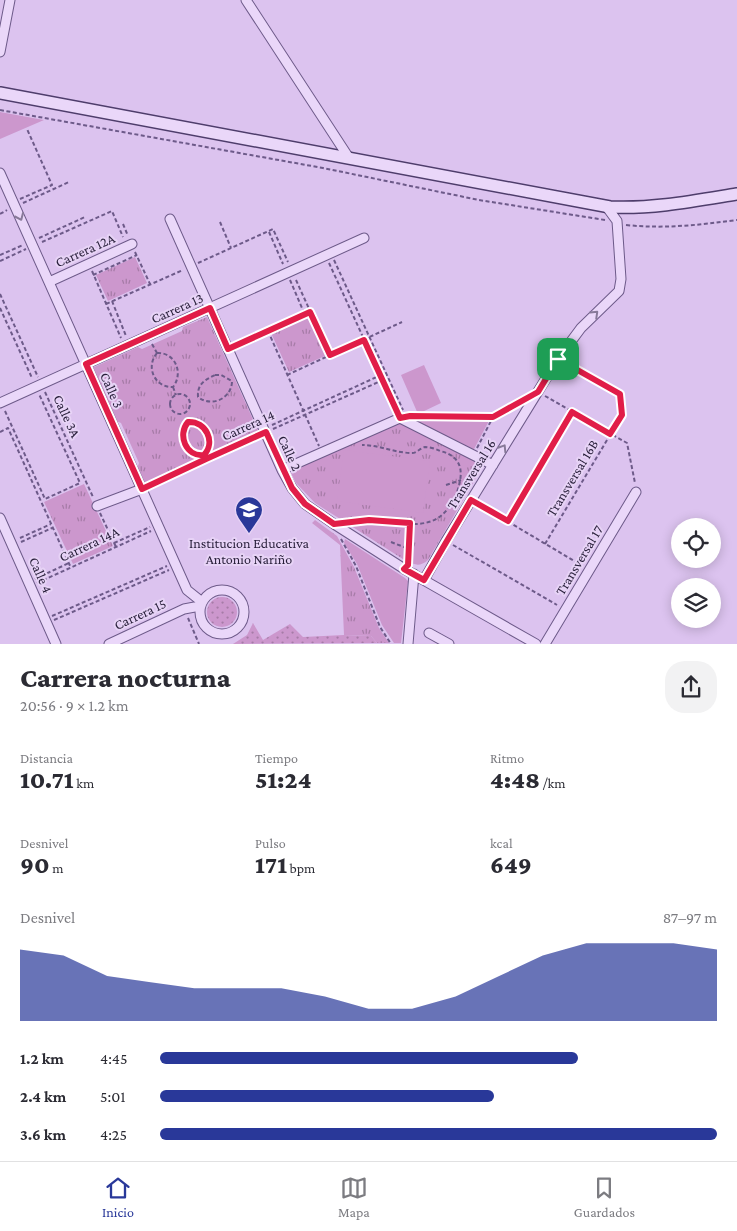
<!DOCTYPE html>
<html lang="es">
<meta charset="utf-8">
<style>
:root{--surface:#fff;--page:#f2f2f3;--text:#2b2b33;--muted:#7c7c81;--line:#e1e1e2;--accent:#293899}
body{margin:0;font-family:"Crimson Pro",serif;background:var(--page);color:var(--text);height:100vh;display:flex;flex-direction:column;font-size:19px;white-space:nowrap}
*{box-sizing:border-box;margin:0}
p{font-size:16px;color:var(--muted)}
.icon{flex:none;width:28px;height:28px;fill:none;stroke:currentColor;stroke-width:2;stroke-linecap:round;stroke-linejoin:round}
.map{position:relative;height:644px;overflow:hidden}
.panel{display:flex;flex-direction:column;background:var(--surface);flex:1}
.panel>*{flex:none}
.controls{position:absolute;left:671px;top:518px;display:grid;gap:10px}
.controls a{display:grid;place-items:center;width:50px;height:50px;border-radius:50%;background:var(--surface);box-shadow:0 2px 12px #0003;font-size:25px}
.pin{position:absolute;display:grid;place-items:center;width:42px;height:42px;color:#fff;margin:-21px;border-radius:10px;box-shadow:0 2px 8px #0006}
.round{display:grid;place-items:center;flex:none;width:52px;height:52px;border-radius:20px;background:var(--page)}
.headline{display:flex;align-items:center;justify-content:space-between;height:85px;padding:0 20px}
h1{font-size:28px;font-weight:800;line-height:38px}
.stats{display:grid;grid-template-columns:repeat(3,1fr);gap:8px;height:85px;padding:5px 20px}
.stats div{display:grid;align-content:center}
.stats b{font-size:25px;font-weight:800}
.stats small{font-size:14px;font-weight:400}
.stats p{font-size:14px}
.chart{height:140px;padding:10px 20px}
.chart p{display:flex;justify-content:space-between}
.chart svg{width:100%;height:90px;margin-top:5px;fill:var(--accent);opacity:.7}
ul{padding:0 20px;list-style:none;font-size:16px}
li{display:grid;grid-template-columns:80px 60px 1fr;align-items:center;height:38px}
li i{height:12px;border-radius:6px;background:var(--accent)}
.tab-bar{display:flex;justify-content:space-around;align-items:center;height:70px;border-top:1px solid var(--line);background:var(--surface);font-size:14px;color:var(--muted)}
.tab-bar a{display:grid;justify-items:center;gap:2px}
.tab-bar .on{color:var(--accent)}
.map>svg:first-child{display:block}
.grass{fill:url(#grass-dots)}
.park{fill:url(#park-tufts)}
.garden{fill:#cc97cd}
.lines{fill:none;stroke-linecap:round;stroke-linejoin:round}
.street-casing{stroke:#6d5a89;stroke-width:11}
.secondary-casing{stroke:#4e3d6b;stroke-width:14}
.path{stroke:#6d5a89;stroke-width:2;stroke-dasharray:4 2.5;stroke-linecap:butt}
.street{stroke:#ead7f9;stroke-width:9}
.secondary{stroke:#ead7f9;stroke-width:11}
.oneway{stroke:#887a99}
.route-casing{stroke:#fff;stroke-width:10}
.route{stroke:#e11d48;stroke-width:6}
.labels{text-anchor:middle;stroke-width:4;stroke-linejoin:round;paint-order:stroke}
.street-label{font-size:14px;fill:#271e39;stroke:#e7d3f6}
.poi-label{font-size:14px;fill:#271e39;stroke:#e7d3f6}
</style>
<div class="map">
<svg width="737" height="644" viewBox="0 0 737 644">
<defs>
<pattern id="grass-dots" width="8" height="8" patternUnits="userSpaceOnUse" patternTransform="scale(1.25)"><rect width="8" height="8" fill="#cc97cd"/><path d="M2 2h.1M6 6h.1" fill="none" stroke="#a67ba7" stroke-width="1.8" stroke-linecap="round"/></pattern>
<pattern id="park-tufts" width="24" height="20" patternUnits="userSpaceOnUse" patternTransform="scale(1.25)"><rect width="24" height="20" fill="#cc97cd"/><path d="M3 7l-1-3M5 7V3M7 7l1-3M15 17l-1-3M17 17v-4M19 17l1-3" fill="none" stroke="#a67ba7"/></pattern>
</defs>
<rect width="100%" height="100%" fill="#dcc3ef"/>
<!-- grass -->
<path class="grass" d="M207 612a15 15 0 1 1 30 0a15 15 0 1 1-30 0Z
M253,623L263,640L290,624L303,637L344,635L371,636L377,643L233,644L247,635Z"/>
<!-- park -->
<path class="park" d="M135,257L147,283L108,301L96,275Z
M309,316L327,355L289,372L271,333Z
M207,317L259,433L145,485L137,469L139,463L121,423L116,421L92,368L138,347L142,349L182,331L183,327Z
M400,420L481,463L483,466L428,560C420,567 415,565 406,561L315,503L296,483L291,473L303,463Z
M84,484L113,546L73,564L44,502Z
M315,520L337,536L354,567L379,628L389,643H377L371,636L344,635L340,545L312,523Z"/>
<!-- garden -->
<path class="garden" d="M0,112L44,120L0,139Z
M424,365L441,403L418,414L401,375Z
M415,418L490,419L473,451L412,420Z
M344,450L430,461L423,513L337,501Z
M345,539L405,578L408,581L401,643H394L382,625L357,564L344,543Z"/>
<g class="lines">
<!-- street casing -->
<g class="street-casing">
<path id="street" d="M246,0L349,158
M0,52L10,0
M0,173L187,590L202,602
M170,219L282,470L292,488L305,504L334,524L406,570L536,644
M49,282L132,244
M0,403L364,238
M282,470L400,418L493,465
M97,506L142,489
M0,518L56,644
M424,580L446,541L558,359L581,328L619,291L621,279L617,221L606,206
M200 612a22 22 0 1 1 44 0a22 22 0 1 1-44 0Z
M429,633L449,644
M109,644L184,609L200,606
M408,644L414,574
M545,644L636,492"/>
</g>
<!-- secondary casing -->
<g class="secondary-casing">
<path id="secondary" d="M0,93L610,207C653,209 694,201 737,194"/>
</g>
<!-- path -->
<path class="path" d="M0,110L323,168L479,200L605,220
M20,199L52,185L27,129
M23,203L69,182
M0,214L7,210
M220,222L231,248
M123,224L128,236
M626,225C666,229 698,225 737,220
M269,232L283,264
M39,238L85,217
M42,242L112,211L123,237
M135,252L150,284
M0,255L23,245
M334,260L403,410
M0,261L26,249
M198,263L273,229L288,262
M329,263L397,411
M92,271L121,338
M93,275L137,255
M290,280L305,315
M296,280L330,355
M0,294L38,377
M112,301L126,336
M106,304L183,270
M0,308L32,378
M268,331L319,446
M152,344L157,353
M235,346L310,312
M157,353C175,352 184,373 173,387C155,388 145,367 157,353Z
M215,375H221L232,381C232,398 212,408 198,397C197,384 205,380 215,375Z
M287,375L402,322
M173,387L176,395
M45,392L93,497
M170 404a10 10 0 1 1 20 0a10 10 0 1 1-20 0Z
M545,396L627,443L635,483
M5,411L45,499L80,483L39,394
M417,416L493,417L521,402
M194,421C208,426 214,444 204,455C186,457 177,435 188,422Z
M272,425L381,375
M273,429L383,380
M0,432L8,428L71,568
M477,448L493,417
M150,485L258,436
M446,485L461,480
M480,505L581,565
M100,513L116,547
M508,521L572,412
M349,522C356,522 364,520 372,520C392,521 413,528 432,521C445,516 454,502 458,489C464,470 461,456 440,451C436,449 430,447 425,447C420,448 417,453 412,453C395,453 379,445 362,445
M20,538L51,524
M341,539L356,566L380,627L391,644
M21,542L52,528
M391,542L409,549
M114,543L150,527
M545,544L622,415L620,394L564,363
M453,545L557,605
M408,561L410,523
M35,579L69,563
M37,583L151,531
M52,616L167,566
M188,618L199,644
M54,620L169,570"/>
<!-- street -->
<use href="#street" class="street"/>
<!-- secondary -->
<use href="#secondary" class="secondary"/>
</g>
<!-- one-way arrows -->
<defs><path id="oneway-chevron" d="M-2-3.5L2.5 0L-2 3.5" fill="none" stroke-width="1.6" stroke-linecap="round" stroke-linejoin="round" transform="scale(1.25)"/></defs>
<g class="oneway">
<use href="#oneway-chevron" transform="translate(20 217) rotate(66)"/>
<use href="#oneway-chevron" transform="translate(595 314) rotate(-44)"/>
<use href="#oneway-chevron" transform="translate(503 448) rotate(-58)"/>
</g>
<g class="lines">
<!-- route casing -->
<g class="route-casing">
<path id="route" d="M558,359L538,392L493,417L410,416L400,418L364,340L330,355L310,312L228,349L210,308L86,364L142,489L206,459L204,455C216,442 206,421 188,422C177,435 186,457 204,455L206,459L266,432L292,488L305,504L334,524L369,520L410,523L408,565L404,569L424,580L471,500L508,521L572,412L610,434L622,415L620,394L558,359"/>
</g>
<!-- route -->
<use href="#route" class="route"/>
</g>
<!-- icons -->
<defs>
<g id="university-pin" transform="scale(1.4375)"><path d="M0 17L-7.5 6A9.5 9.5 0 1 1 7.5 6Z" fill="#293899" stroke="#e7d3f6"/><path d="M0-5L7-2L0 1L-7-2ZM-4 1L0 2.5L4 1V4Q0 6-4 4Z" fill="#fff"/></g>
</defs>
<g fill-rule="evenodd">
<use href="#university-pin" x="249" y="510"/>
</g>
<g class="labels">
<!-- street labels -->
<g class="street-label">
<text transform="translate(85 250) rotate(-24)" y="5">Carrera 12A</text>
<text transform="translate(177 308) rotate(-24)" y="5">Carrera 13</text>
<text transform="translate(112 390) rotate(66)" y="5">Calle 3</text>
<text transform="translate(67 416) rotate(65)" y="5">Calle 3A</text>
<text transform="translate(248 425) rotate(-24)" y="5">Carrera 14</text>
<text transform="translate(290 453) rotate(65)" y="5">Calle 2</text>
<text transform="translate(471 474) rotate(-58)" y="5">Transversal 16</text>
<text transform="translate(572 478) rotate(-59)" y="5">Transversal 16B</text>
<text transform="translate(89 544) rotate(-25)" y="5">Carrera 14A</text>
<text transform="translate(579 560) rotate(-59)" y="5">Transversal 17</text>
<text transform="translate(41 575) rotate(66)" y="5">Calle 4</text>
<text transform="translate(140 614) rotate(-25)" y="5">Carrera 15</text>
</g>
<!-- poi labels -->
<g class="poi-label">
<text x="249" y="548">Institucion Educativa<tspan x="249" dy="16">Antonio Nariño</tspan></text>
</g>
</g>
</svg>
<div class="controls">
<a><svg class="icon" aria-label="locate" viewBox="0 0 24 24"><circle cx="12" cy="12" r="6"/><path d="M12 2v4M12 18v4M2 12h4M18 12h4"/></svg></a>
<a><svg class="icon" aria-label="layers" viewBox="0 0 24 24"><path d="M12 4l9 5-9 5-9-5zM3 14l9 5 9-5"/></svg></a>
</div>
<div class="pin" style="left:558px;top:359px;background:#1e9e55"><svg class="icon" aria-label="arrive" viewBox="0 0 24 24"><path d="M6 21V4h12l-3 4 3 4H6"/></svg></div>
</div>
<section class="panel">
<div class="headline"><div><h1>Carrera nocturna</h1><p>20:56 · 9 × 1.2 km</p></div><a class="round"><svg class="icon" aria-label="share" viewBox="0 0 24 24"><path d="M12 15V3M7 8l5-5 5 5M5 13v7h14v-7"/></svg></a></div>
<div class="stats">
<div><p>Distancia</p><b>10.71<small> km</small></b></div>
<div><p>Tiempo</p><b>51:24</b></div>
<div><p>Ritmo</p><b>4:48<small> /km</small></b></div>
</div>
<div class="stats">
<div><p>Desnivel</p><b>90<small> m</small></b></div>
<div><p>Pulso</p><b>171<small> bpm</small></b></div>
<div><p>kcal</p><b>649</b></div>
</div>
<div class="chart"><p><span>Desnivel</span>87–97 m</p>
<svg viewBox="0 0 160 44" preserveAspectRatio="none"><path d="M0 44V9L10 12L20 22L30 25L40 28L50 28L60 28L70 32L80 38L90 38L100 32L110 22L120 12L130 6L140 6L150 6L160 9V44z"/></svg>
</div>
<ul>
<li><b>1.2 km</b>4:45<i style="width:75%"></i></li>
<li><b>2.4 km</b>5:01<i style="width:60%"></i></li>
<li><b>3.6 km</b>4:25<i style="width:100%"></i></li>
</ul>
</section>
<nav class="tab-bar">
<a class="on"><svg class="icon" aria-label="home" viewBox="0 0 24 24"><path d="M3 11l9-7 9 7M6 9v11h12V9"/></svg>Inicio</a>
<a><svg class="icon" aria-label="map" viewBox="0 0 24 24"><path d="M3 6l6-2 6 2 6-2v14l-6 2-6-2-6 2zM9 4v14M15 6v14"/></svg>Mapa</a>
<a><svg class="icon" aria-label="saved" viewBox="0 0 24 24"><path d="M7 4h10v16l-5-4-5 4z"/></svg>Guardados</a>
</nav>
